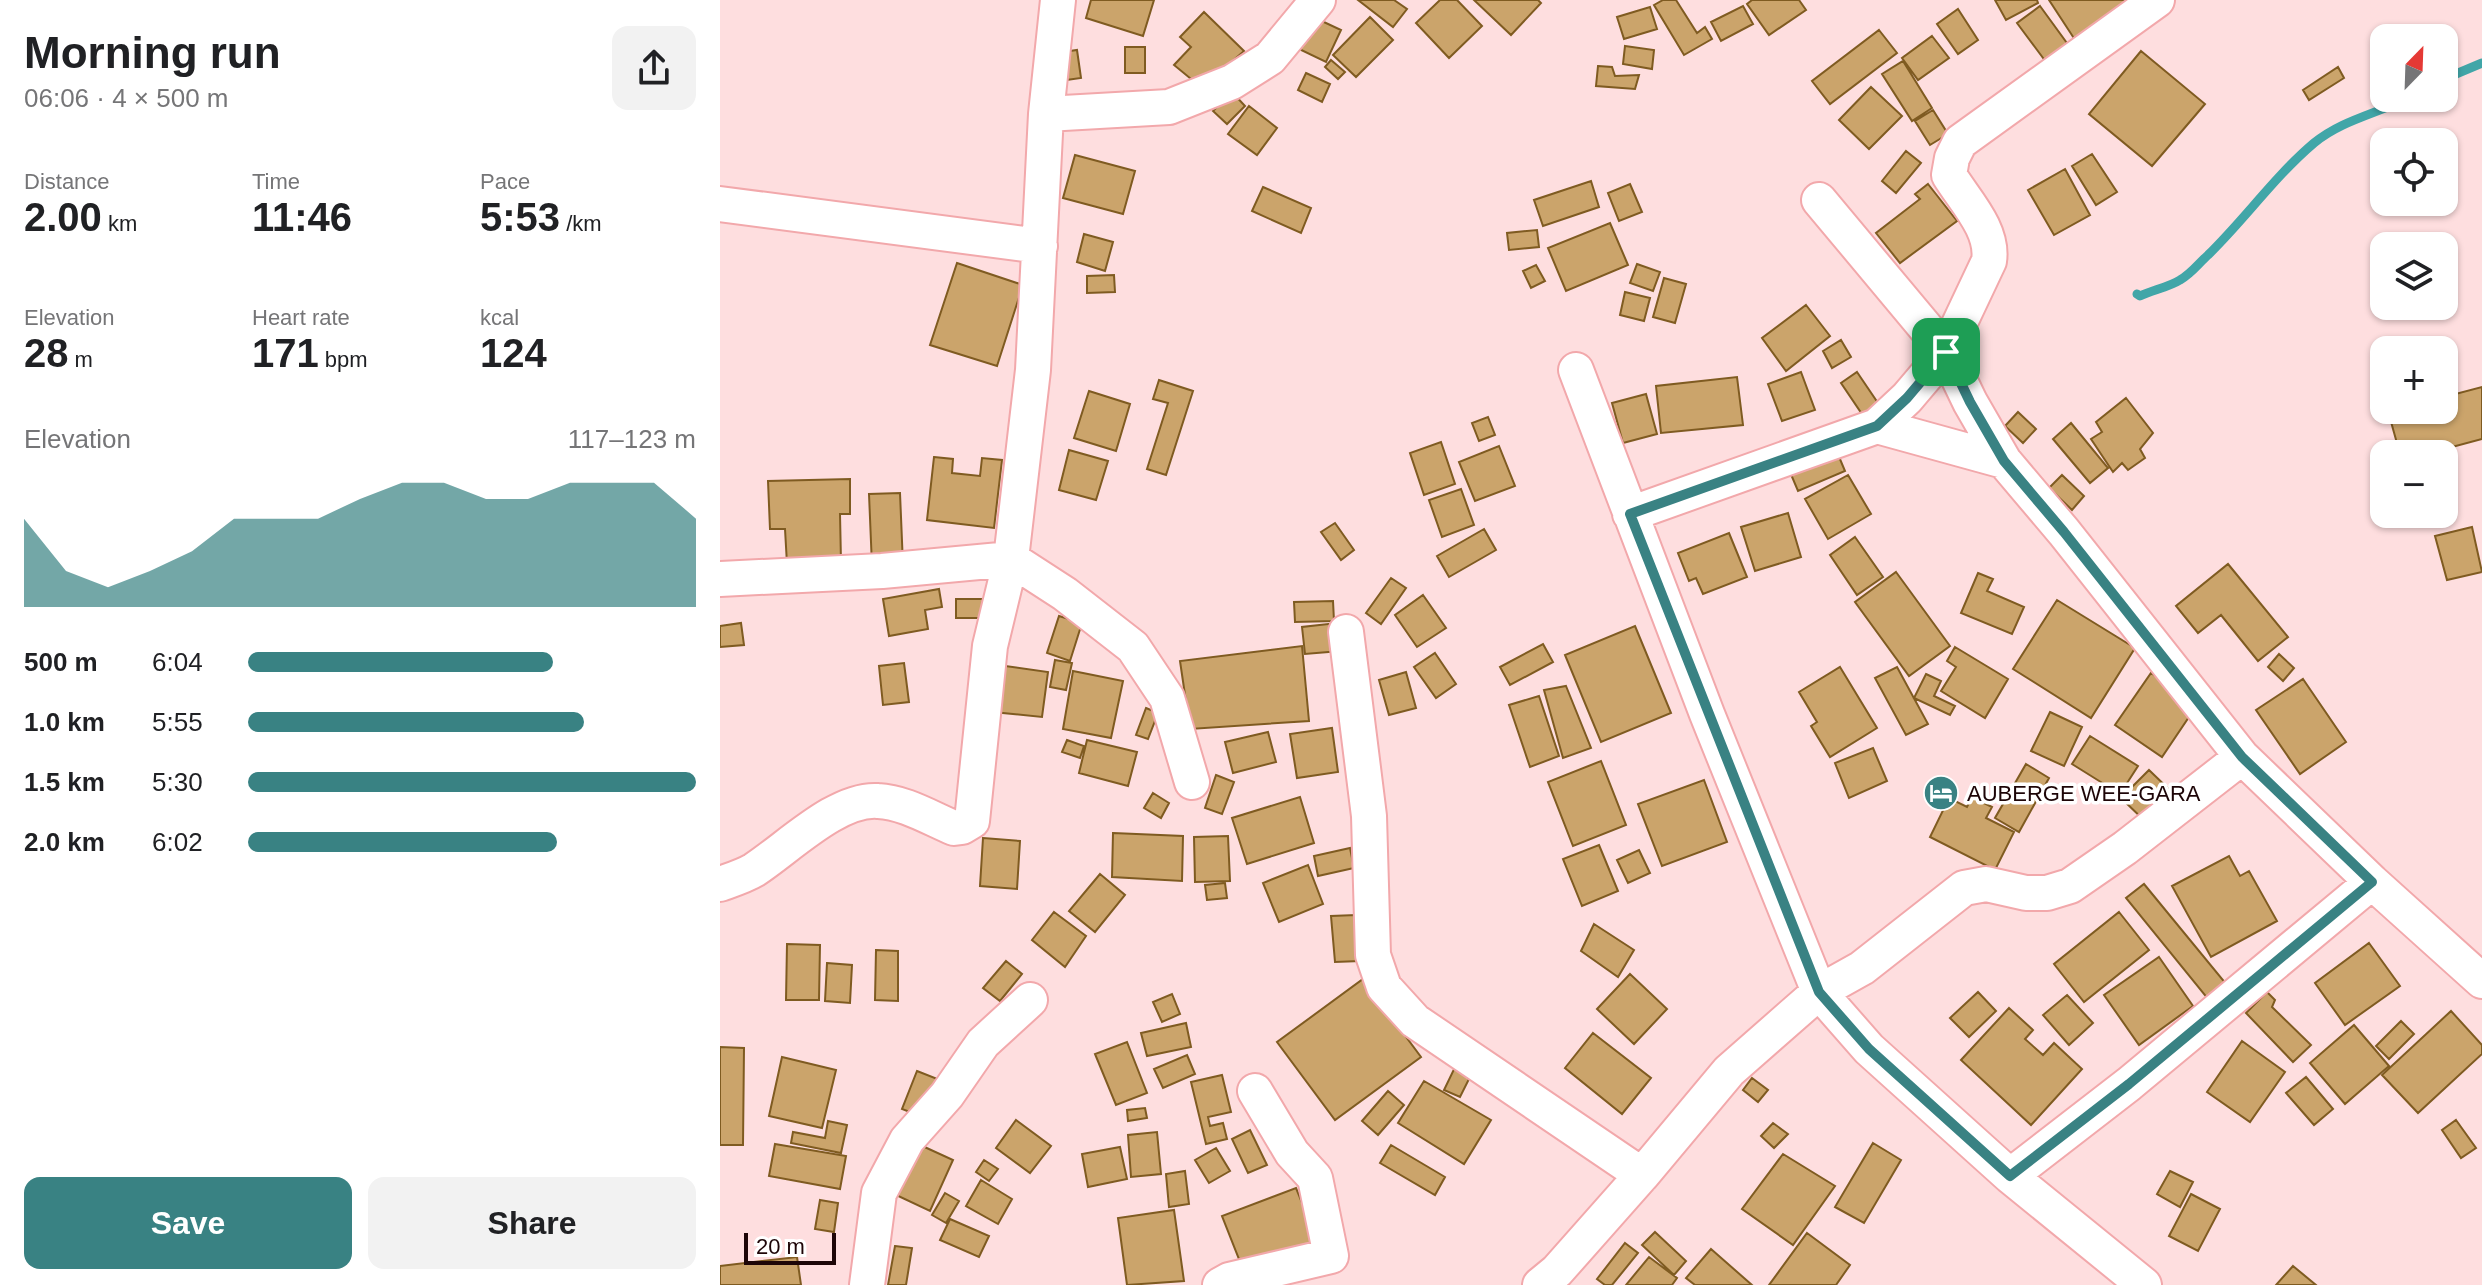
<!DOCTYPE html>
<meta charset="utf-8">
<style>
:root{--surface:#fff;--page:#f2f2f2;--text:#202124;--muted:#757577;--accent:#398283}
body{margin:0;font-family:Helvetica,sans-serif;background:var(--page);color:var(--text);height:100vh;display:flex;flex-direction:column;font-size:30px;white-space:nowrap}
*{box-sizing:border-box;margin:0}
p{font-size:26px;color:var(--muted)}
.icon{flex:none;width:44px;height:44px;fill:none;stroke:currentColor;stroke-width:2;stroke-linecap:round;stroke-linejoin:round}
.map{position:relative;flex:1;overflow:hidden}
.side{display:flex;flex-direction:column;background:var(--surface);width:720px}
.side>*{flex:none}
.needle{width:52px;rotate:23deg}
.controls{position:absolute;left:1650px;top:24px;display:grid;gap:16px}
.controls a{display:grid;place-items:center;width:88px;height:88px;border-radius:16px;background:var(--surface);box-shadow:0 2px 6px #0004;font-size:40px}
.scale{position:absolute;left:24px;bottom:20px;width:92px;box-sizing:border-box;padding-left:8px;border:4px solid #1d0507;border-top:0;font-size:22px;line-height:28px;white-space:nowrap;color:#1d0507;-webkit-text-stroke:6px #fff;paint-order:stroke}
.pin{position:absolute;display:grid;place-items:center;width:68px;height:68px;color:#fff;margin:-34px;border-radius:16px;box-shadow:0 4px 12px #0006}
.round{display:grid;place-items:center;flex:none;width:84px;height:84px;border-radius:16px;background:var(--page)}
.overview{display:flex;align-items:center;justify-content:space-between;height:136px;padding:0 24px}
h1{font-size:44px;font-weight:700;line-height:60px}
.stats{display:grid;grid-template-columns:repeat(3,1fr);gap:12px;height:136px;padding:8px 24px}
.stats div{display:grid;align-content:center}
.stats b{font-size:40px;font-weight:700}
.stats small{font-size:22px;font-weight:400}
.stats p{font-size:22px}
.chart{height:224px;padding:16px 24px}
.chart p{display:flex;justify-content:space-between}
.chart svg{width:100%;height:144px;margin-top:8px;fill:var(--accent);opacity:.7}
.action{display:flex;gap:16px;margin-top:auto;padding:16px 24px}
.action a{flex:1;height:92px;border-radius:16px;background:var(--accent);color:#fff;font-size:32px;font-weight:700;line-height:92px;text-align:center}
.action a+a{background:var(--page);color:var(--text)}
ul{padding:0 24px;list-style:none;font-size:26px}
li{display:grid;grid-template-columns:128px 96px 1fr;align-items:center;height:60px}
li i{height:20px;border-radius:10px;background:var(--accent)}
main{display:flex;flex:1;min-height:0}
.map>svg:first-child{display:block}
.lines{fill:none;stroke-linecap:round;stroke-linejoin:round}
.stream{stroke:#41a6a8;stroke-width:9}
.building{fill:#cba46b;stroke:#7f5b21;stroke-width:2}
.street-casing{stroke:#f2a8ab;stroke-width:38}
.street{stroke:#fff;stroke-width:34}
.route-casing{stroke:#fff;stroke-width:16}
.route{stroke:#398283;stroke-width:10}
.labels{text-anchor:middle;stroke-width:7;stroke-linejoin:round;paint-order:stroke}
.poi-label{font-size:22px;fill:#1d0507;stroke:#fff;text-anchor:start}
</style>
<main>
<section class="side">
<div class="overview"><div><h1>Morning run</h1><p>06:06 · 4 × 500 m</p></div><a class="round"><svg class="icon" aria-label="share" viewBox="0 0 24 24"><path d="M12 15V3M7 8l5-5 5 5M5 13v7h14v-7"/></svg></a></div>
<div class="stats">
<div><p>Distance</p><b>2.00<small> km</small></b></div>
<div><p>Time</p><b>11:46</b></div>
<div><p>Pace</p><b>5:53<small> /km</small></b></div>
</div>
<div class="stats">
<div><p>Elevation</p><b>28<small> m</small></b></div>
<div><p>Heart rate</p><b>171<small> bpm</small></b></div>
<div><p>kcal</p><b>124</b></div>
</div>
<div class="chart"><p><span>Elevation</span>117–123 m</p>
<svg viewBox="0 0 160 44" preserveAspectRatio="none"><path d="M0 44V17L10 33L20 38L30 33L40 27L50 17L60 17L70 17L80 11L90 6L100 6L110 11L120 11L130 6L140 6L150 6L160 17V44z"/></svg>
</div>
<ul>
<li><b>500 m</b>6:04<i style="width:68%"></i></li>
<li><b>1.0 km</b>5:55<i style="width:75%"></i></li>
<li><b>1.5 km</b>5:30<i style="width:100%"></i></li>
<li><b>2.0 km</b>6:02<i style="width:69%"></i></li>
</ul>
<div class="action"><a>Save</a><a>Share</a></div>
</section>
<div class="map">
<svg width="1762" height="1285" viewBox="0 0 1762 1285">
<rect width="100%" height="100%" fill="#fededf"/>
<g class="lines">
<!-- stream -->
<path class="stream" d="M1724,79L1762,63
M1417,294L1420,296C1433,290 1449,287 1460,280C1471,274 1479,263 1488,255C1525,219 1555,176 1594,143C1622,120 1656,114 1688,98"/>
</g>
<!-- building -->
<path class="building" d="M371,0H434L423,36L366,18Z
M638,0H674L687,9L673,27Z
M720,0H737L762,26L729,58L696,23Z
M754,0H818L821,3L791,35Z
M943,0H956L977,33L985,27L992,39L964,55L934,5Z
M1032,0H1079L1086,10L1049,35L1027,4Z
M1275,0H1317L1318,3L1286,20Z
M1329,0H1407L1414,11L1359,46Z
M1023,6L1033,24L1001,41L991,22Z
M1320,6L1352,50L1329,66L1297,23Z
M930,7L937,29L904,39L897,17Z
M1238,9L1258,40L1238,54L1217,24Z
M484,12L524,51L482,88L454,65L471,47L460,37Z
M591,16L621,30L606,62L575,47Z
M650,17L673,40L636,77L613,55Z
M1159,30L1177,53L1110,104L1092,81Z
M1212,36L1229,58L1198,80L1182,58Z
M905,46L934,50L932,69L903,64Z
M405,47H425V73H405Z
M357,50L361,78L339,81L336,53Z
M1421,51L1485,104L1432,166L1369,114Z
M611,60L625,72L618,79L605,67Z
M1183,61L1212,108L1192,121L1162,74Z
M878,66L892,67L895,76L919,75L915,89L876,86Z
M1618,67L1624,78L1589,100L1583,90Z
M586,73L610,84L602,102L578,90Z
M1151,87L1182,116L1149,149L1119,120Z
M512,92L525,106L507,124L493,111Z
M529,106L557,128L537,155L508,134Z
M1213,110L1228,134L1210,145L1195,121Z
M1186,151L1201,163L1176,193L1162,181Z
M1372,154L1397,192L1376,205L1352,166Z
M355,155L415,171L403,214L343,198Z
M1345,169L1370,215L1334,235L1308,190Z
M871,181L879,207L823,226L814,200Z
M910,184L922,212L899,221L888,193Z
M1208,184L1237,221L1180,263L1156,233L1200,199L1195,194Z
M543,187L591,208L581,233L532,211Z
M890,223L908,265L846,291L828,248Z
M817,230L819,247L789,250L787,233Z
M364,234L393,242L385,271L357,262Z
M237,263L303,285L277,366L210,345Z
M917,264L940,272L933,291L910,283Z
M816,265L825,281L811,288L803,271Z
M394,275L395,292L367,293V276Z
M944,278L966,284L955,323L933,317Z
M905,292L930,298L924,321L900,315Z
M1086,305L1110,336L1066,371L1042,338Z
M1121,340L1131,357L1112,368L1103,351Z
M1081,372L1095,410L1062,421L1048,384Z
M1137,372L1160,406L1144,417L1121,383Z
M1017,377L1023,425L941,433L936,386Z
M439,380L473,391L446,475L427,469L448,403L433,399Z
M1762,387V439L1706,454H1680L1668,411L1724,410V397Z
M369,391L410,404L396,451L354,438Z
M926,394L937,434L903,443L892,403Z
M1406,398L1433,433L1420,449L1425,458L1408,470L1402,463L1393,472L1371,439L1382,432L1376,422Z
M1298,412L1316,429L1303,443L1285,426Z
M768,417L775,435L759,441L752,423Z
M1351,423L1388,468L1370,483L1333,439Z
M721,442L735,484L704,495L690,453Z
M779,446L795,486L755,501L739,462Z
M349,450L388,461L376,500L339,490Z
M1117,452L1125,471L1078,491L1070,472Z
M214,457L233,459L232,473L260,476L262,458L282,460L274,528L207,520Z
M1128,475L1151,514L1108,539L1085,499Z
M1342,475L1364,496L1352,510L1329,488Z
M130,479V514H120L121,562L67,564L65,529H50L48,481Z
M741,489L754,525L722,537L709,500Z
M180,493L183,565L152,566L149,494Z
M1068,513L1081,557L1035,571L1021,527Z
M615,523L634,550L621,560L601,532Z
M1752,527L1762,572L1727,580L1715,536Z
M764,529L776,550L729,577L717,556Z
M1009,533L1027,577L983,594L976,578L969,581L958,553Z
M1135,537L1163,577L1137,595L1110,555Z
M1508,564L1568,637L1538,661L1501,615L1478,633L1456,606Z
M1176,572L1230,646L1189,676L1135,602Z
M1258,573L1273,579L1267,591L1304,607L1292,634L1241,613Z
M671,578L686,588L661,624L646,613Z
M219,589L222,607L205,610L208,629L169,636L163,599Z
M703,595L726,628L697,647L675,615Z
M236,599H264V618H236Z
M1337,600L1415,648L1371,718L1293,669Z
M613,601L614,621L575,622L574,602Z
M339,616L362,623L350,661L327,653Z
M21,623L24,645L0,647V626Z
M617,623L620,651L585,654L582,627Z
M915,626L951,713L881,742L845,655Z
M823,644L833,662L790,685L780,667Z
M582,646L589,721L470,729L460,661Z
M1235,647L1288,679L1265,718L1221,691L1236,667L1227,661Z
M715,653L736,684L716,698L694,667Z
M1559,654L1574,668L1563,681L1548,667Z
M335,660L352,663L346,690L330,687Z
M184,663L189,702L163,705L159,666Z
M278,665L328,672L322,717L273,712Z
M1120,667L1157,728L1110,757L1091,726L1097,722L1079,692Z
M1177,667L1208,724L1186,735L1155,678Z
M353,671L403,681L391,738L343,729Z
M686,672L696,708L669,715L659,680Z
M1431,673L1477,705L1442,757L1395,725Z
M1206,674L1221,681L1214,696L1235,706L1230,715L1194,698Z
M1583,679L1626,742L1580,774L1536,710Z
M846,686L871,748L843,758L824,690Z
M819,696L839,756L810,767L789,705Z
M426,708L438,713L428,739L416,735Z
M1330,712L1362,727L1344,766L1311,751Z
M612,728L618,772L577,778L570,734Z
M548,732L556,762L513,773L505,742Z
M1370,736L1418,766L1400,794L1352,764Z
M347,740L364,746L360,758L342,752Z
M367,740L417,752L408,786L359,773Z
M1153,748L1167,781L1129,798L1115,763Z
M881,761L906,825L853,846L828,782Z
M1306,764L1329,778L1299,832L1275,818Z
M1429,770L1457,797L1429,825L1401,798Z
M496,775L514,782L502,814L485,808Z
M984,780L1007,842L942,866L918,804Z
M433,793L449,803L441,818L424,808Z
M580,797L594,843L527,864L512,818Z
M1252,797L1272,807L1266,818L1294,832L1275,870L1210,837L1229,798L1247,807Z
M393,833L463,836L462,881L392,877Z
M508,836L510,881L475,882L474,837Z
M263,838L300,841L297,889L260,886Z
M879,845L898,891L862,906L843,859Z
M630,848L634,868L598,876L594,856Z
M919,850L930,873L908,883L897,860Z
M1509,856L1520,876L1529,871L1557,921L1491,957L1452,886Z
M588,865L603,904L559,922L543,883Z
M380,874L405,895L375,932L349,911Z
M505,883L507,898L487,900L485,885Z
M1424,884L1507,985L1488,999L1406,898Z
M334,912L366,936L345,967L312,940Z
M1399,912L1429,950L1364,1002L1334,964Z
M636,915L640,961L615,962L611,916Z
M874,924L914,950L898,977L861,951Z
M1649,943L1680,986L1625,1025L1595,983Z
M67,944L100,945L99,1000H66Z
M156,950L178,951V1001L155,1000Z
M1439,957L1473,1006L1419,1045L1384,995Z
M286,961L302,974L280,1001L263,988Z
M107,963L132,965L130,1003L105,1001Z
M910,974L947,1009L914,1044L877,1009Z
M643,979L701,1057L615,1120L557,1042Z
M1258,992L1276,1011L1249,1037L1230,1018Z
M1547,992L1555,1000L1552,1007L1591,1045L1573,1062L1526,1013Z
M452,994L460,1014L442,1022L433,1002Z
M1347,995L1373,1023L1349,1045L1323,1015Z
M1289,1008L1313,1030L1305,1039L1323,1055L1334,1043L1362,1069L1311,1125L1241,1060Z
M1731,1011L1762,1045V1054L1698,1113L1662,1075Z
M1681,1021L1694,1034L1669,1059L1656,1046Z
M466,1023L471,1047L427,1056L421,1033Z
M1634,1025L1669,1066L1625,1104L1590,1063Z
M873,1033L931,1078L902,1114L845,1068Z
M1522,1041L1565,1072L1530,1122L1487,1092Z
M407,1042L427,1093L396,1105L375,1054Z
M0,1047L24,1048L23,1145H0Z
M467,1055L475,1074L443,1088L434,1069Z
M62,1057L116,1070L102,1128L49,1116Z
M737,1063L753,1071L740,1097L724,1090Z
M197,1071L220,1080L205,1118L182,1109Z
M502,1075L511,1112L488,1117L490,1126L503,1123L507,1139L486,1144L471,1082Z
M1586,1077L1613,1109L1594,1125L1566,1093Z
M1032,1078L1048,1090L1038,1102L1023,1090Z
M704,1081L771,1120L744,1164L678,1123Z
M668,1091L684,1105L658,1135L642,1121Z
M425,1108L427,1118L408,1121L407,1110Z
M296,1120L331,1146L310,1173L276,1148Z
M1736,1120L1756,1148L1741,1158L1722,1130Z
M108,1121L127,1125L121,1153L71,1143L73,1132L105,1138Z
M1053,1123L1068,1134L1054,1148L1041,1136Z
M530,1130L547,1165L528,1173L512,1139Z
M437,1132L441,1174L411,1177L408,1135Z
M1153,1143L1181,1160L1144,1223L1115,1207Z
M55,1144L126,1156L120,1189L49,1176Z
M198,1144L233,1160L210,1211L174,1194Z
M671,1145L725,1177L715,1195L660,1163Z
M400,1147L407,1179L368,1187L362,1154Z
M496,1148L510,1171L489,1183L475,1160Z
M1063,1154L1115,1186L1073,1245L1022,1209Z
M264,1160L278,1169L269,1181L256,1172Z
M465,1171L469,1204L449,1207L446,1174Z
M1450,1171L1473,1182L1460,1207L1437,1194Z
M261,1180L292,1199L278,1224L246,1206Z
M576,1188L603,1254L528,1282L502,1216Z
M225,1193L239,1201L226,1223L212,1215Z
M1471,1194L1500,1209L1478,1251L1449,1236Z
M100,1200L118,1203L114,1232L95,1229Z
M454,1210L464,1281L407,1285L398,1218Z
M230,1219L269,1236L259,1257L220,1240Z
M935,1232L966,1261L954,1275L922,1245Z
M1087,1233L1130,1265L1116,1285H1049Z
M905,1243L918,1253L892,1285H885L877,1279Z
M175,1246L192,1248L186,1285H168Z
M991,1249L1032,1285H975L966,1278Z
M77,1257L81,1285H0V1266Z
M929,1257L957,1278L952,1285H906Z
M1573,1266L1596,1285H1556Z"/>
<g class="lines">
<!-- street casing -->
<g class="street-casing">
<path id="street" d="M326,114L449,107L512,82L550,58L598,0
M1099,200L1226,352L1250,402L1284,461L1344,532L1522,757L1652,882L1762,981
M0,204L320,246
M856,370L987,714L1099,992L1149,1049L1290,1176L1424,1285
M1157,426L1284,461
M910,514L1157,426L1187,398L1226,352L1269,261C1274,230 1245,201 1229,175L1232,158L1240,142L1437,0
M0,579L162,571L291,559L345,594L413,647L447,698L472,782
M626,632L649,816L653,955L664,987L695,1021L922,1175
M0,884C11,880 24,876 34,870C68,848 117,798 158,801C184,802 210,818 234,828L242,827L252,821L270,646L291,559L313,370L326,114L338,0
M1290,1176L1409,1084L1652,882
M147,1285L159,1193L187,1140L227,1095L263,1043L310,1000
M500,1285L509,1280L611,1256L595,1178L572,1153L535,1091
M820,1285L837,1271L922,1175L1009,1071L1099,992L1142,968L1244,888L1266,884L1306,893H1327L1350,886L1405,848L1522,757"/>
</g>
<!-- street -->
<use href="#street" class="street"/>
</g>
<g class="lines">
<!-- route casing -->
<g class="route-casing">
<path id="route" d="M1226,352L1250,402L1284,461L1344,532L1522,757L1652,882L1409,1084L1290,1176L1149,1049L1099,992L910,514L1157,426L1187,398Z"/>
</g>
<!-- route -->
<use href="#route" class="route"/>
</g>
<!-- icons -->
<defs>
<g id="hotel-disc" transform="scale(1.8)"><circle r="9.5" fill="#398283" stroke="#fff"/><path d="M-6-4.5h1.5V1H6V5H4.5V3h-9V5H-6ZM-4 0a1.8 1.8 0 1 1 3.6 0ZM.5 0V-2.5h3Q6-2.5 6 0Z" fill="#fff"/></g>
</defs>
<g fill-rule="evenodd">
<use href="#hotel-disc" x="1221" y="793"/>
</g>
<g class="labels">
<!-- poi labels -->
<g class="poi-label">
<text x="1247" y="801">AUBERGE WEE-GARA</text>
</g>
</g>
</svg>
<div class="controls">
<a><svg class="needle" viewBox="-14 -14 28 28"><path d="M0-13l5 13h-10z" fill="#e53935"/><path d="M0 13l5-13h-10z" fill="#757577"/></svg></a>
<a><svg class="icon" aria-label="locate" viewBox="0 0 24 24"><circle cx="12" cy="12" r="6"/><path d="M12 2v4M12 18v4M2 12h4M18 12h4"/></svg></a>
<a><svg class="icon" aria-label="layers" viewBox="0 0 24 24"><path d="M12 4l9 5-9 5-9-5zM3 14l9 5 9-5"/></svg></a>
<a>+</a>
<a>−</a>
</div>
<div class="scale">20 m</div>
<div class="pin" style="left:1226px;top:352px;background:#1e9e55"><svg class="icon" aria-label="arrive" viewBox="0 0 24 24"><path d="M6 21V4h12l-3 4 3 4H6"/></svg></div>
</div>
</main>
